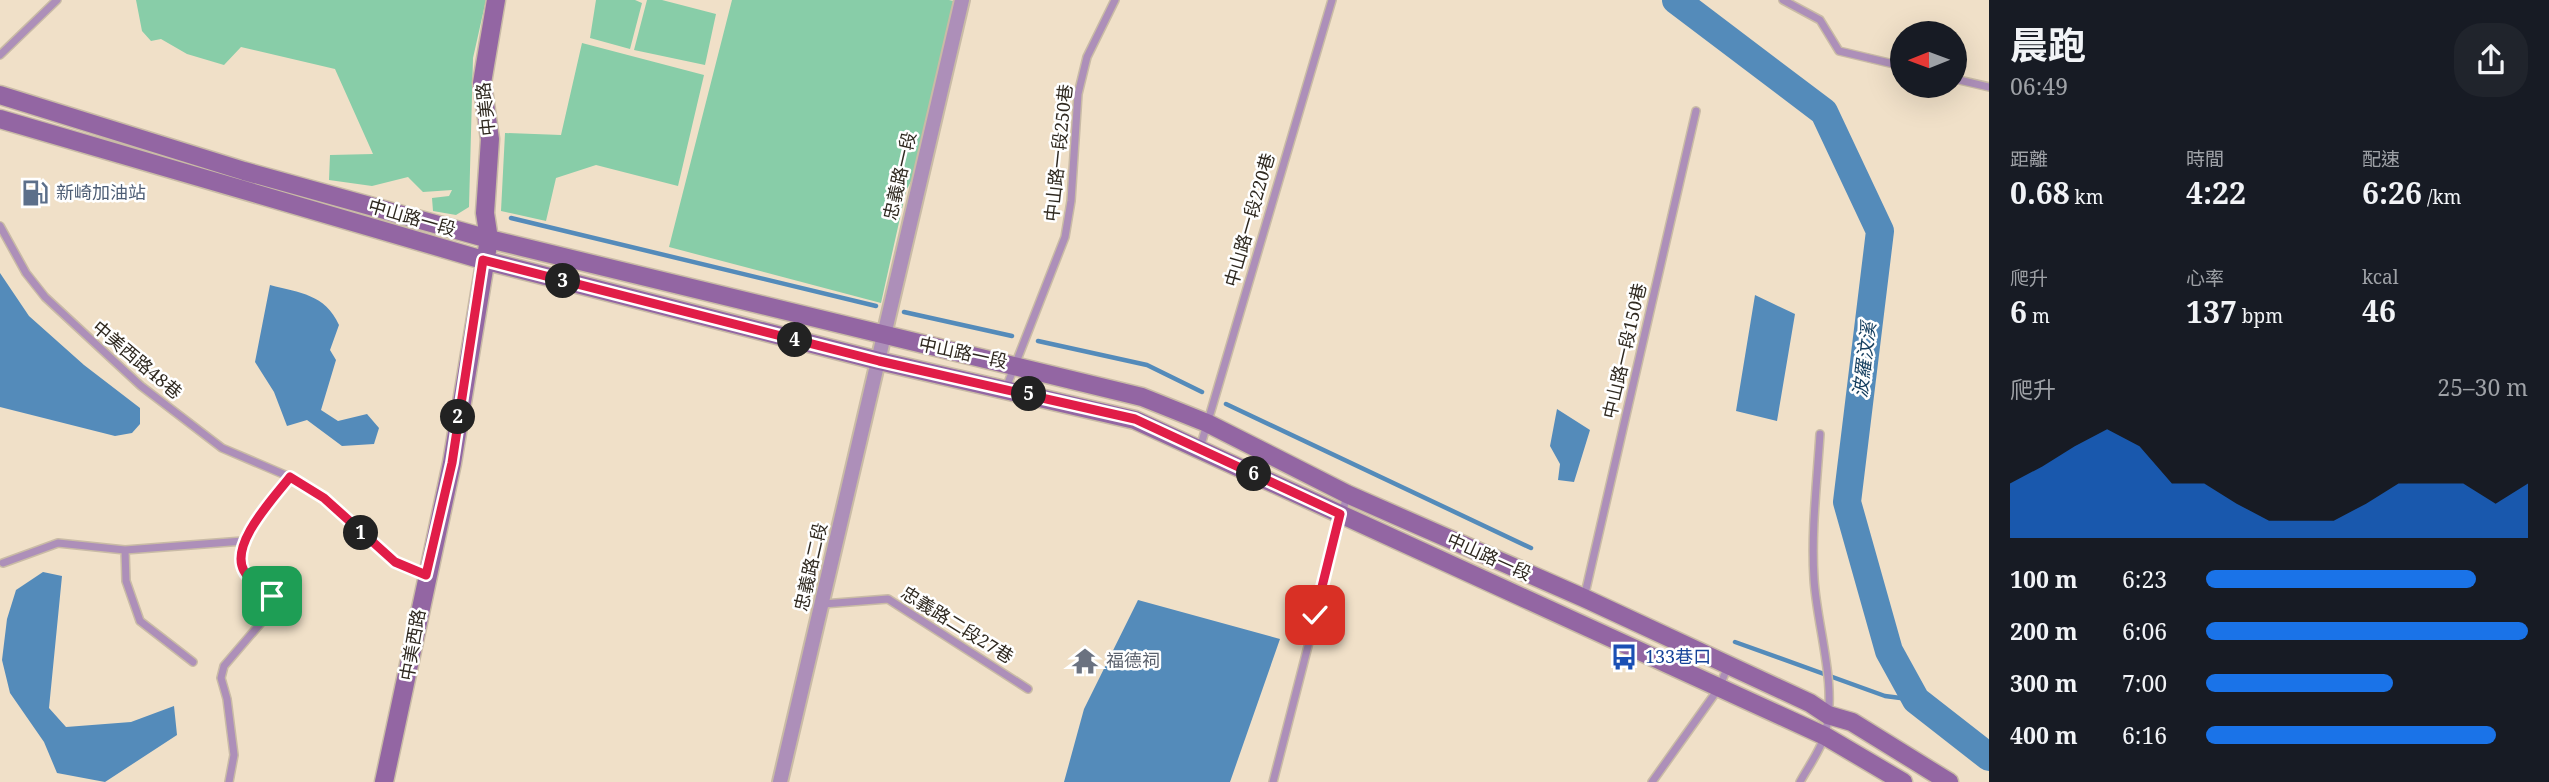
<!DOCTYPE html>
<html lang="zh-TW">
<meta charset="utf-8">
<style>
:root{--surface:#171b24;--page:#20242c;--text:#f1f3f6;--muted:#9ea1a6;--accent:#1a73e8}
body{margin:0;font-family:"Noto Serif","Noto Sans TC",serif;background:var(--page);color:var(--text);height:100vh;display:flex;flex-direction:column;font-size:26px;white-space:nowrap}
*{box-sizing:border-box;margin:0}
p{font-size:23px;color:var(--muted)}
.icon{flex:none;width:38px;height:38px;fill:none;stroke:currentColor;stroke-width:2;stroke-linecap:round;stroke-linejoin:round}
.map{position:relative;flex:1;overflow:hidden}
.drawer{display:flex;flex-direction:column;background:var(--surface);width:560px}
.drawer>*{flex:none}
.needle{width:46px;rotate:269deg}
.tools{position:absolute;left:1890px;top:21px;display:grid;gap:14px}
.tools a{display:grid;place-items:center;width:77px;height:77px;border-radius:50%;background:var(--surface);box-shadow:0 7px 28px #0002;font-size:35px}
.pin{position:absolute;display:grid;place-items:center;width:60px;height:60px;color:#fff;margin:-30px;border-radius:14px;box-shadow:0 4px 10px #0006}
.km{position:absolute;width:35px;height:35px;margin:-18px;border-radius:50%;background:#222;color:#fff;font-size:19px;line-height:35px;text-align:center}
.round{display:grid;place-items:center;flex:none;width:74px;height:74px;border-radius:28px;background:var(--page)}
.overview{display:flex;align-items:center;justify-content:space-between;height:119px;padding:0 21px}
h1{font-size:38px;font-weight:700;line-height:52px}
.metrics{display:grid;grid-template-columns:repeat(3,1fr);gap:10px;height:119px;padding:7px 21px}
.metrics div{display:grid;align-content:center}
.metrics b{font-size:30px;font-weight:700}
.metrics small{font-size:19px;font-weight:400}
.metrics p{font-size:19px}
.chart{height:196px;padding:14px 21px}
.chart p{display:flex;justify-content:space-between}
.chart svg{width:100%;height:126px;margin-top:7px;fill:var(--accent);opacity:.7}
ul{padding:0 21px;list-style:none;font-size:23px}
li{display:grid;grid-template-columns:112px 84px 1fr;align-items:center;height:52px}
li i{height:18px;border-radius:9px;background:var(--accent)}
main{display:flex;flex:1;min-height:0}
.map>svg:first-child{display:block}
.green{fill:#88cda8}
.water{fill:#548bba}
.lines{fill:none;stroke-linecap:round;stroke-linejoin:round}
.stream{stroke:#548bba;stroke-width:4.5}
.river{stroke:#548bba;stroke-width:28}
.lane-casing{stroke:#c9bba6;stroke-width:10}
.street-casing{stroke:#c9bba6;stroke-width:18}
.secondary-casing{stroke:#c9bba6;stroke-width:21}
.lane{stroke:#ad8fb9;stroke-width:7}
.street{stroke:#ad8fb9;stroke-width:14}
.secondary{stroke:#9366a3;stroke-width:18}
.route-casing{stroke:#fff;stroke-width:14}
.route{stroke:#e11d48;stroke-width:9}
.labels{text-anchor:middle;stroke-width:5;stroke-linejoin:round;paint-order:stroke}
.street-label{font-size:18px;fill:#2f2920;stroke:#fff}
.service-label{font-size:18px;fill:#4e5e75;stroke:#fff;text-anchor:start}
.transit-label{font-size:18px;fill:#164399;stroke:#fff;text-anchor:start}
.worship-label{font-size:18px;fill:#5b616d;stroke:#fff;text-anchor:start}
.water-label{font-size:19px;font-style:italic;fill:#133d5e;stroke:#fff}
</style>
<main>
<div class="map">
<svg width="1989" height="782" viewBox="0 0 1989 782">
<rect width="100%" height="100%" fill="#f0e0c8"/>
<!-- green -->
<path class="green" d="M136,0H486L473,58L469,207L456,215L433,211L432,198L449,196L452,190L423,192L408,177L372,186L329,180L330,155L373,154L335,69L241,47L224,65L187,54L161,39L151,41L142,31Z
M596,0H635L642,3L630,49L590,38Z
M647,0H662L716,14L705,65L634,50Z
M732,0H949L962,3L927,151L906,191L881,303L669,247Z
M582,43L704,75L678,186L596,165L556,178L546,221L501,211L505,133L561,135Z"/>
<!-- water -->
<path class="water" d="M0,273L29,316L84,365L140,408V424L132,433L115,436L0,407Z
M270,285C300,293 325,294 339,325L330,350L336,360L321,410L338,421L367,414L379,428L374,444L342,446L307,420L287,426L274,392L255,362Z
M1755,295L1795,314L1777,421L1736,411Z
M1557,409L1590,430L1574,482L1558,480L1560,464L1550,446Z
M43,572L62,576L49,708L66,727L131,722L174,706L177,735L105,782L57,773L44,742L10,693L2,660L7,619L16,590Z
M1138,600L1280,639L1230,782H1064L1084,709Z"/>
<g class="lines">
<!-- stream -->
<path class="stream" d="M511,218L876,306
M904,312L1012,336
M1038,341L1147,365L1202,392
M1226,404L1531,548
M1735,642L1885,696L1916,700"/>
<!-- river -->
<path class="river" d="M1676,0L1824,112L1880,231L1847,502L1889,651L1916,700L1989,757"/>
<!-- lane casing -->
<g class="lane-casing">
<path id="lane" d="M1783,0L1820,20L1839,51L1902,66
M0,55L57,0
M1955,79L1989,87
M0,226L26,273L45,297L141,386L222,448L290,477L324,498L395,562L426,575
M1006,388L1065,237L1071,201L1078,94L1087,57L1115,0
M1200,448L1332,0
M125,550L126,581L140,621L193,662
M3,563L58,543L125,550L243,541
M1584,598L1696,111
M823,604L888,599L1028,689
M229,782L234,755L227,699L221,678L224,666L266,617L272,596C264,589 248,580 244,571C229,544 274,498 290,477
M1273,782L1347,495
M1652,782L1719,688L1728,666
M1800,782C1808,767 1821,750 1825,734C1838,686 1817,628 1814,579C1811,531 1817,482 1820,434"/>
</g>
<!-- street casing -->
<g class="street-casing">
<path id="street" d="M780,782L962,0"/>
</g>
<!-- secondary casing -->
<g class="secondary-casing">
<path id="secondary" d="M0,95L244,171L489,239L1142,397L1207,423L1347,494L1584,598L1810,703L1828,715L1852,722L1949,782
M0,119L483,260L879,361L1135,420L1825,736L1903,782
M384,782L452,463L489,239L485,213L490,139L482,83L496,0"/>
</g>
<!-- lane -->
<use href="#lane" class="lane"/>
<!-- street -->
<use href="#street" class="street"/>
<!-- secondary -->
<use href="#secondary" class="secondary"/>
</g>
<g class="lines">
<!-- route casing -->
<g class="route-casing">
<path id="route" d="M272,596C264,589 248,580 244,571C229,544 274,498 290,477L324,498L395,562L426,575L452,463L483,260L879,361L1135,419L1340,514L1315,615"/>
</g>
<!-- route -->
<use href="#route" class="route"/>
</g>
<!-- icons -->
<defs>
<g id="fuel-bare" transform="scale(2.1)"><path d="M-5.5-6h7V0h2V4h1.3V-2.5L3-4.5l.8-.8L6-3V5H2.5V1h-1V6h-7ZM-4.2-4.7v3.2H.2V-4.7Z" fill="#5c6f8a" stroke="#fff" stroke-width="2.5" paint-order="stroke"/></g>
<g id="bus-bare" transform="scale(2.1)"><path d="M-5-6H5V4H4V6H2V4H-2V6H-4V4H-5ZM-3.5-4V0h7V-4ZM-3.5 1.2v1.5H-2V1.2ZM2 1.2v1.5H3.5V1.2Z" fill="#1a4fb4" stroke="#fff" stroke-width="2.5" paint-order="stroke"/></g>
<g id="temple-bare" transform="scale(2.1)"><path d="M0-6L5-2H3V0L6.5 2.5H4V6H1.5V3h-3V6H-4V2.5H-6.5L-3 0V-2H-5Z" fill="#6b7280" stroke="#fff" stroke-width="2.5" paint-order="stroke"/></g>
</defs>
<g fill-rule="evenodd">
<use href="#fuel-bare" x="35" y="193"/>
<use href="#bus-bare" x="1624" y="657"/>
<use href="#temple-bare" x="1085" y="661"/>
</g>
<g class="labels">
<!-- street labels -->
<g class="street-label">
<text transform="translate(486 109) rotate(-96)" y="6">中美路</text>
<text transform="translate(1059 153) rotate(-84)" y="6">中山路一段250巷</text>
<text transform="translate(900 176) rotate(-77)" y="6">忠義路一段</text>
<text transform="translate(412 218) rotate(16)" y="6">中山路一段</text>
<text transform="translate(1250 220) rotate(-74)" y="6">中山路一段220巷</text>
<text transform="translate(1625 351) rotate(-77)" y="6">中山路一段150巷</text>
<text transform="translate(963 353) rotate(12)" y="6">中山路一段</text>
<text transform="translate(137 360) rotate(40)" y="6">中美西路48巷</text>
<text transform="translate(1489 557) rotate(24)" y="6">中山路一段</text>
<text transform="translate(811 567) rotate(-77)" y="6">忠義路二段</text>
<text transform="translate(957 625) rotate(32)" y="6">忠義路二段27巷</text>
<text transform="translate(413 645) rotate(-80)" y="6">中美西路</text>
</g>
<!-- service labels -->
<g class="service-label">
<text x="56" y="199">新崎加油站</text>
</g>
<!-- transit labels -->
<g class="transit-label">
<text x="1645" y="663">133巷口</text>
</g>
<!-- worship labels -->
<g class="worship-label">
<text x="1106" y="667">福德祠</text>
</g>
<!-- water labels -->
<g class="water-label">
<text transform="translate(1864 360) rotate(-83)" y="7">波羅汶溪</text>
</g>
</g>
</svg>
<div class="tools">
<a><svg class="needle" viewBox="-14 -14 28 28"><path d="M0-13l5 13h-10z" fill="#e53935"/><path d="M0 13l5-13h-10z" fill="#9ea1a6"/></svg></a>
</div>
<div class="pin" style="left:272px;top:596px;background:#1e9e55"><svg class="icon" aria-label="arrive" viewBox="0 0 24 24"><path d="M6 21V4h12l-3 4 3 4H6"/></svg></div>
<div class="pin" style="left:1315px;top:615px;background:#d93025"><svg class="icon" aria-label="check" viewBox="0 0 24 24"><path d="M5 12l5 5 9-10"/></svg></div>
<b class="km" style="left:361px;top:533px">1</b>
<b class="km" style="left:458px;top:417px">2</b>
<b class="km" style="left:563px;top:281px">3</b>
<b class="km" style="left:795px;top:340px">4</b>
<b class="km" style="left:1029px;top:394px">5</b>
<b class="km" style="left:1254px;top:474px">6</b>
</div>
<section class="drawer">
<div class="overview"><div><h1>晨跑</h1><p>06:49</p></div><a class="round"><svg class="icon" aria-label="share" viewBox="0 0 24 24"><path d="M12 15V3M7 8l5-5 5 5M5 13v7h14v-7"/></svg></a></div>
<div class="metrics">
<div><p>距離</p><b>0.68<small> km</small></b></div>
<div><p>時間</p><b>4:22</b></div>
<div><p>配速</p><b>6:26<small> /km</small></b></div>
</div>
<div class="metrics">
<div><p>爬升</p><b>6<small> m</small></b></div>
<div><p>心率</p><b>137<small> bpm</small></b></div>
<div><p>kcal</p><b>46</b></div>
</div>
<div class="chart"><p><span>爬升</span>25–30 m</p>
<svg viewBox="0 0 160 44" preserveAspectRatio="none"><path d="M0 44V25L10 19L20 12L30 6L40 12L50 25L60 25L70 32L80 38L90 38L100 38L110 32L120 25L130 25L140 25L150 32L160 25V44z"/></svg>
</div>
<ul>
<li><b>100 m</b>6:23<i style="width:84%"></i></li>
<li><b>200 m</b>6:06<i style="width:100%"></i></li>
<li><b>300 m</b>7:00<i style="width:58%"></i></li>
<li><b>400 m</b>6:16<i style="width:90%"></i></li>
</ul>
</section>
</main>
